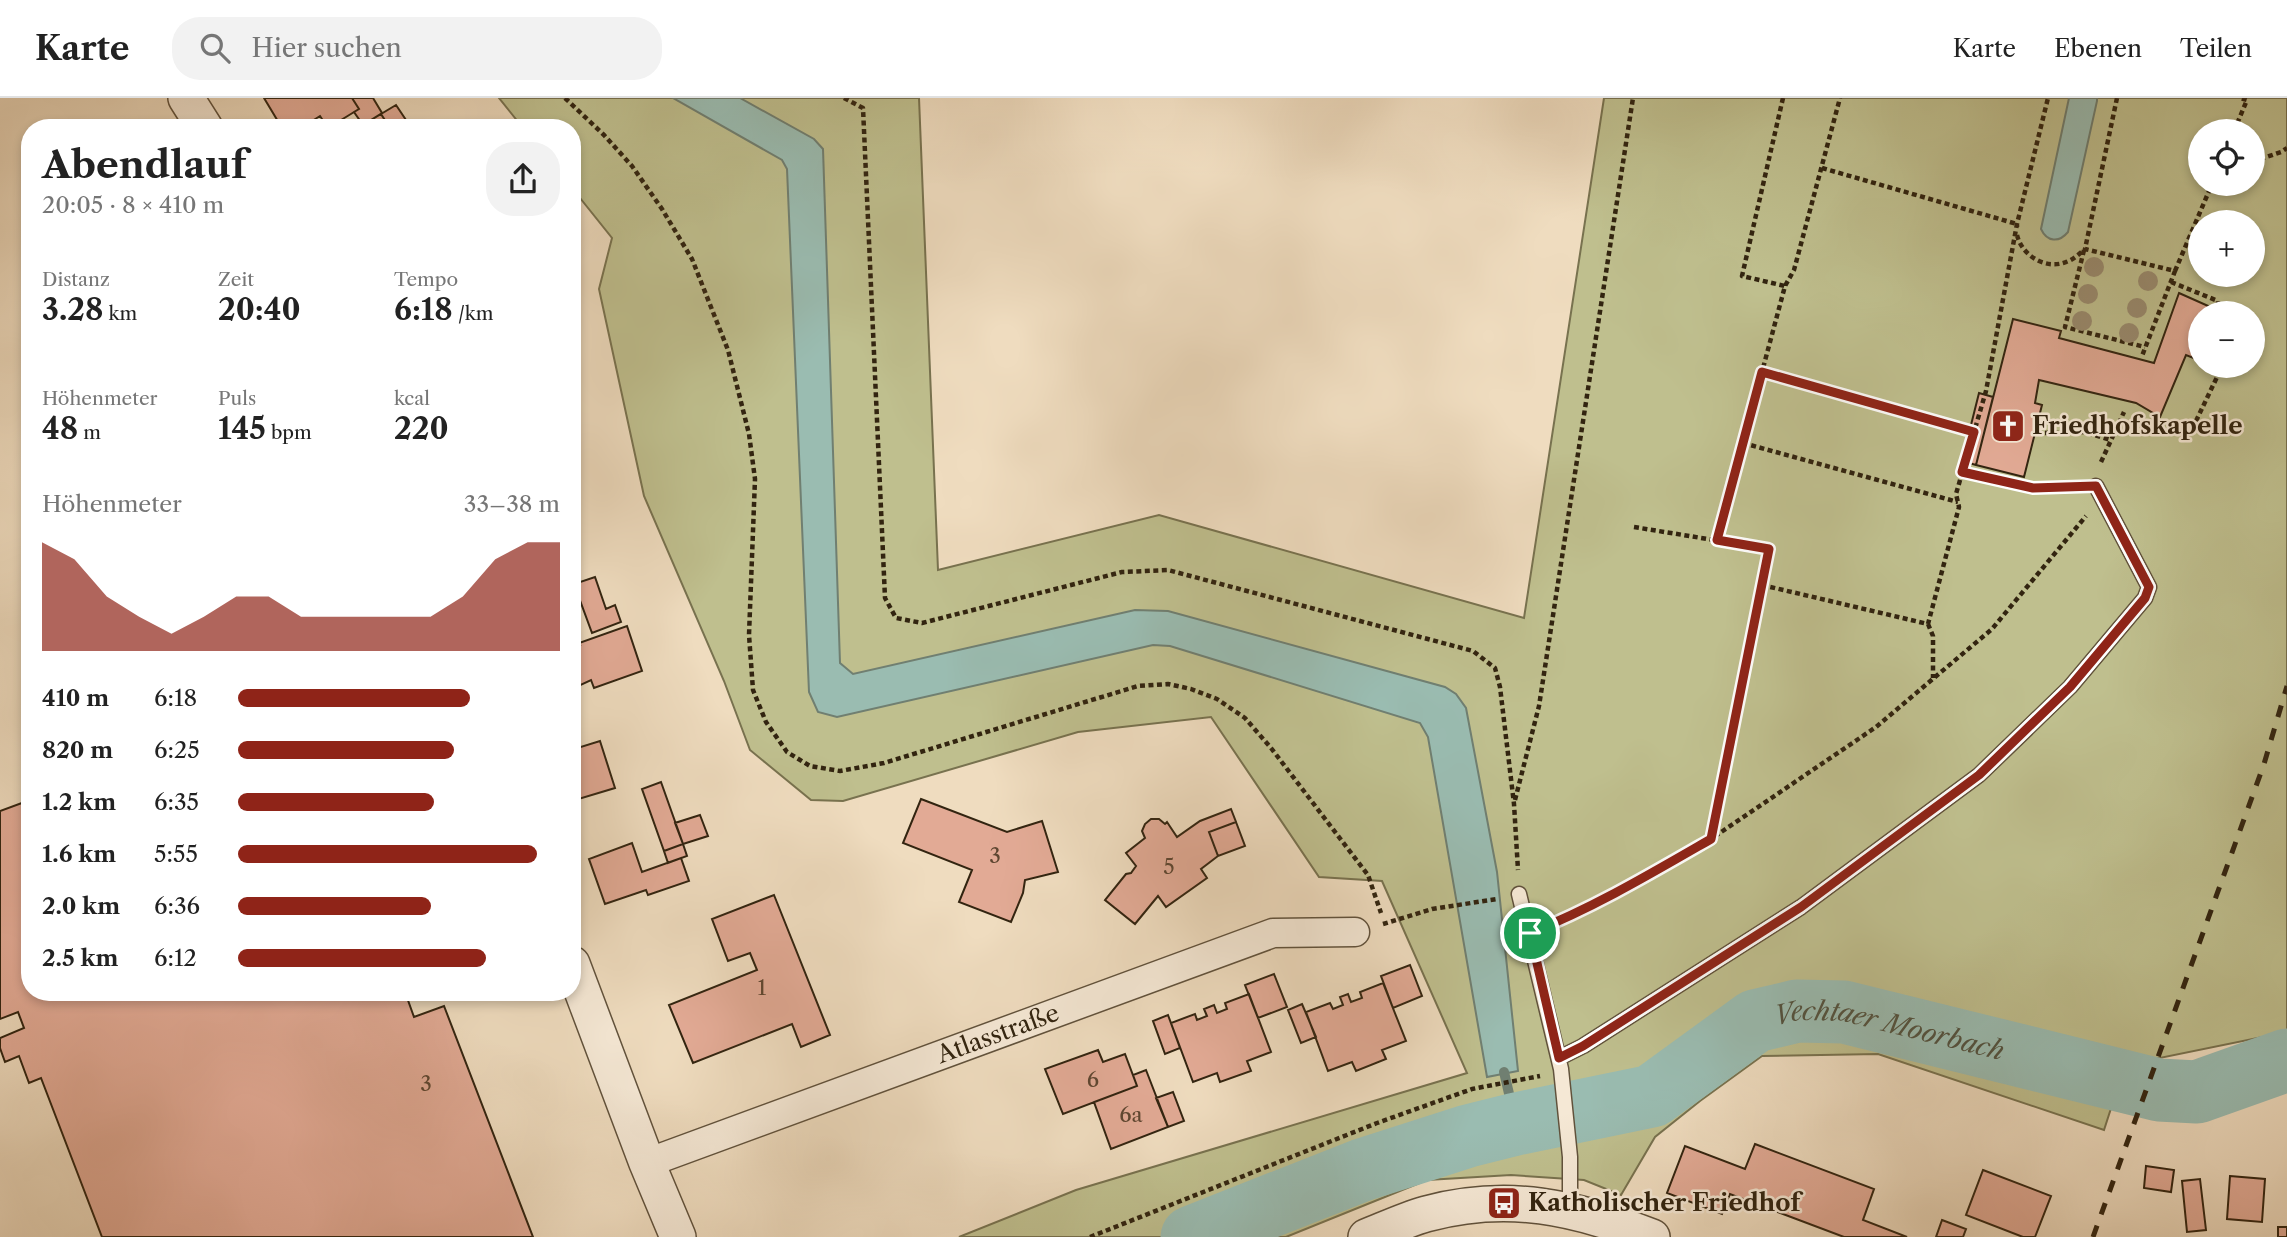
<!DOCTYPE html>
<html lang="de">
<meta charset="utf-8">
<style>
:root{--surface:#fff;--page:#f2f2f2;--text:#222;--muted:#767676;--line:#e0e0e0;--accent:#8f2418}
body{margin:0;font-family:"Libre Caslon Text",serif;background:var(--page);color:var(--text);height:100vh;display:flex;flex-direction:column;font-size:26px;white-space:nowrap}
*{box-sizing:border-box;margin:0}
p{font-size:23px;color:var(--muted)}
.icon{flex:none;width:38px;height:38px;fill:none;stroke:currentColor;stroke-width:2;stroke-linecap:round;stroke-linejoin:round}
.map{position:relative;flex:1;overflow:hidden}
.drawer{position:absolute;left:21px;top:21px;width:560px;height:882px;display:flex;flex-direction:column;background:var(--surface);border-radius:28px;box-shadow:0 4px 10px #0003}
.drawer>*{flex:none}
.fabs{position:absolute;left:2188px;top:21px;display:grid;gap:14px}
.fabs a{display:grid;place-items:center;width:77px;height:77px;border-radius:50%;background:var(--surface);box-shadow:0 4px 10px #0003;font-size:35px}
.pin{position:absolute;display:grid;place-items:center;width:60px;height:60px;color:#fff;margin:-30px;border:4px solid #fff;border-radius:50%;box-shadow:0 2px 7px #0007}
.round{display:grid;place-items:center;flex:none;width:74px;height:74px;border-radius:28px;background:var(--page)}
.headline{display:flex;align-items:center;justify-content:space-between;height:119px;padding:0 21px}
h1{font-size:38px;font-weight:700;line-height:52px}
.metrics{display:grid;grid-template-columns:repeat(3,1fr);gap:10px;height:119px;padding:7px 21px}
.metrics div{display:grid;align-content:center}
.metrics b{font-size:30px;font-weight:700}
.metrics small{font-size:19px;font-weight:400}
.metrics p{font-size:19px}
.chart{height:196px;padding:14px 21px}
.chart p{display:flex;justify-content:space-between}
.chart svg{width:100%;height:126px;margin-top:7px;fill:var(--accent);opacity:.7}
ul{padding:0 21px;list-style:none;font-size:23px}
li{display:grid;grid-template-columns:112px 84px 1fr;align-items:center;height:52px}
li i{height:18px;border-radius:9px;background:var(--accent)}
header{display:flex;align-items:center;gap:42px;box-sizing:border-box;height:98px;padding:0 35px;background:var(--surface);border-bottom:2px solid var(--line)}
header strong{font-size:33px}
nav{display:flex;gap:38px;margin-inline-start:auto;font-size:24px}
.search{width:490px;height:63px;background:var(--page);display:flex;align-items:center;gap:18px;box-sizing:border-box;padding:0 24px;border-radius:28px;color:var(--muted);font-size:26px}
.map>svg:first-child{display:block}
.green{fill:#bfbf8e;stroke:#78724f;stroke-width:2;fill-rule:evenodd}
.water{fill:#9abcb1;stroke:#707f71;stroke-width:2}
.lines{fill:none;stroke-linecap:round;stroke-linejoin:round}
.stream{stroke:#707f71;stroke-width:10}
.river{stroke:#9abcb1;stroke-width:63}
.building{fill:#e2aa95;stroke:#322410;stroke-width:2}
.service-casing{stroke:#61523c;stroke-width:17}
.minor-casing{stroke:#61523c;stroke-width:31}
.tertiary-casing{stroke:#61523c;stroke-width:38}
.path{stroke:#322410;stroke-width:4.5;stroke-dasharray:5 3.5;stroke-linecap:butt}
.service{stroke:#f5e8d5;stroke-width:14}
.minor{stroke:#f5e8d5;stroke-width:28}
.tertiary{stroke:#f5e8d5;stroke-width:35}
.rail{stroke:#322410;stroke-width:5;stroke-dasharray:12 12;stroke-linecap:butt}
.tree{fill:#9a8c70}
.route-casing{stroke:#fff;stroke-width:14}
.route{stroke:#8f2418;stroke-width:9}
.labels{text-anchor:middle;stroke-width:5;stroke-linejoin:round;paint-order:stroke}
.number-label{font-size:21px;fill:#5e4631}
.poi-label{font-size:24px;font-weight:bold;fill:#322410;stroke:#f5e8d5;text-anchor:start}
.street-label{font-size:24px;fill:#322410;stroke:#f5e8d5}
.water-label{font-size:26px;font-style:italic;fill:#515240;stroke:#f5e8d5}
</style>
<header>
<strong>Karte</strong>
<div class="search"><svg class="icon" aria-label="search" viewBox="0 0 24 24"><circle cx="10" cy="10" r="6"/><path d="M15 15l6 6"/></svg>Hier suchen</div>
<nav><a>Karte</a><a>Ebenen</a><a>Teilen</a></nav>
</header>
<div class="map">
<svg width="2287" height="1139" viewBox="0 0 2287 1139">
<rect width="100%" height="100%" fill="#efdcbf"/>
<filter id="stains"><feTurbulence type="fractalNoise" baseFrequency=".00286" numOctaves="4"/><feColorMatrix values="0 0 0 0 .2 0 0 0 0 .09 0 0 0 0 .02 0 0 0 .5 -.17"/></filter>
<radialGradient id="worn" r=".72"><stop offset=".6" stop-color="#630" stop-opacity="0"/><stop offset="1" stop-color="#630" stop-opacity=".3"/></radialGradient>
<!-- green -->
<path class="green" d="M499,0H919L938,472L1159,417L1524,520L1604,0H2287V934L2125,967L2104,1032L1878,956L1762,958L1700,1003L1655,1039L1621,1097L1584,1082L1511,1077L1427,1082L1286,1139H959L1076,1092L1467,975L1382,783L1319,779L1211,619L1078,634L843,703L811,702L750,652L724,583L644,398L599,191L612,140L572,90V30H523ZM2200,33H2252V86H2200ZM2200,124H2252V177H2200ZM2200,215H2252V268H2200Z"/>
<!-- water -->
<path class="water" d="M673,0H740L814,41L823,51L840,565L853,576L1135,512L1168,513L1445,589L1456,596L1466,610L1497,774L1518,973L1487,979L1428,639L1420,625L1170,548L1153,547L837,619L818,614L809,594L787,71L782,62Z
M2069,0H2097V3L2068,134C2059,145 2047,144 2041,131Z"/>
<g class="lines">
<!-- stream -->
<path class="stream" d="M1504,974L1516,1026"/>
<!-- river -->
<path class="river" id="s1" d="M1192,1139L1362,1072L1468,1038L1516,1026L1652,998L1755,923L1797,913L1844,914L2159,992L2197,994L2287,962"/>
</g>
<!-- building -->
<path class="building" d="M264,0H352L359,11L328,30L320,18L301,30H282Z
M352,0H373L382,15L363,27L354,14L359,11Z
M396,7L410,28L407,30H390L381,16Z
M381,16L390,30H365L363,27Z
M2179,195L2215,211L2213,215H2200V251L2196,261L2186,257L2160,319L2136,305L2039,282L2035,305L2042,307L2024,379L1976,367L2013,221L2061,233L2059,240L2154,265Z
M1979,295L1993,299L1976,367L1962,363Z
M595,479L606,511L615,507L621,524L592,535L574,486Z
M627,528L642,573L594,590L591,582L572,591V549L580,547L579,545Z
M600,643L615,690L572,703V659L577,657L574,651Z
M661,684L683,746L664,753L642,691Z
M921,701L1007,734L1042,723L1058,774L1025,782L1023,795L1011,824L959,804L972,772L903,745Z
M30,702V894H405L414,919L444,908L533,1139H102L41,980L29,985L19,958L5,964L0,950V940L24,930L18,914L0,921V713Z
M1231,711L1236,724L1209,734L1218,758L1201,771L1207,780L1166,809L1158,798L1135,826L1105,802L1126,776L1131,775L1136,768L1126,755L1145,740L1142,733L1145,726L1151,721H1159L1165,726L1167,724L1177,739L1200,723Z
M700,717L708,738L683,746L675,725Z
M1236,724L1245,748L1218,758L1209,734Z
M632,745L642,774L681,760L689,783L648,797L646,792L605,806L589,761Z
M683,746L687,758L668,765L664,753Z
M774,797L830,937L801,949L792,926L693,965L669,907L757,872L750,855L728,863L712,821Z
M1410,867L1422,898L1393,910L1381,878Z
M1274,876L1287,909L1258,920L1245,887Z
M1383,885L1406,943L1382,952L1386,961L1356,973L1352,964L1328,973L1306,914L1330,905L1333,911L1343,907L1340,899L1348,896L1351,904L1362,900L1360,894Z
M1249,896L1271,954L1247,963L1251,973L1220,984L1217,975L1193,984L1171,925L1195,916L1197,922L1207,918L1204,911L1214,907L1217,915L1227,911L1225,905Z
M1302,906L1316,939L1301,945L1288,912Z
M1168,917L1180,950L1165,956L1153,923Z
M1098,952L1103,964L1125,956L1137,988L1063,1016L1045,971Z
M1146,972L1168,1029L1111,1051L1094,1004L1137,988L1133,977Z
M1173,994L1184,1023L1168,1029L1156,1000Z
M1755,1046L1874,1091L1863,1122L1907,1139H1844L1730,1096L1722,1116L1667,1095L1685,1048L1745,1071Z
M2146,1068L2174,1072L2171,1094L2144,1090Z
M1983,1072L2051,1098L2035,1139H2023L1966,1117Z
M2230,1078L2265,1081L2262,1124L2227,1121Z
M2200,1081L2206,1132L2187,1134L2182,1083Z
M1942,1122L1966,1131L1963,1139H1936Z
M2278,1129H2287V1139H2278Z"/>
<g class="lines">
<!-- service casing -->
<g class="service-casing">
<path id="service" d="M1519,796L1561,971L1570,1059V1112
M1559,960L1583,948L1801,809L1979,677L2070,589L2145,500L2149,489L2096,388"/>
</g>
<!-- minor casing -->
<g class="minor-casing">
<g id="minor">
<path id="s2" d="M647,1065L1273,835L1355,834"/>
</g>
</g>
<!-- tertiary casing -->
<g class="tertiary-casing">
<path id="tertiary" d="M186,0L205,30
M572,866L647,1065L678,1139
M1366,1139C1386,1131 1405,1122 1426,1116C1508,1094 1575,1109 1652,1139"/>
</g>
<!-- path -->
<path class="path" d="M565,0L604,37L632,68L662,111L692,161L728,252L749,336L755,381L749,537L753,592L766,624L787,654L810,668L840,673L884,665L1138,588L1168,586L1191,591L1217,601L1245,620L1271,650L1368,777L1381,815
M844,0L863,10L885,500L896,520L922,525L1122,474L1168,472L1473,553L1495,570L1500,589L1514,706L1518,772
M1783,0L1742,178L1785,188
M2117,0L2085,151L2175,173L2142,258
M2234,33L2247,2L2240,0
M2252,64L2281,54L2287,50
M1822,70L2017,126V129
M2017,137C2022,158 2046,172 2066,164C2073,162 2079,156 2085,151
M2084,152L2065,229L2145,249
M2175,173L2212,86
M2171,184L2218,203V215
M1762,274L1974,334
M2196,323L2218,277L2211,268
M2045,335L2084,334L2111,342
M1743,345L1958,404
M2101,364L2124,314
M1962,374L2033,390L2074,389
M1634,429L1769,451L1711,741
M1717,442L1785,188L1794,172L1840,0
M1762,487L1928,526L1959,409L1956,396L1986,293L2017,126L2048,0
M1928,526L1933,538V580
M1515,702L1539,608L1633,0
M1383,826L1432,811L1497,801
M1550,827L1645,779L1711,741L1876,629L1992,531L2086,418
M1090,1139L1377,1025L1472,991L1540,978"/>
<!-- service -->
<use href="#service" class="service"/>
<!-- minor -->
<use href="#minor" class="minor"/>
<!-- tertiary -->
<use href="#tertiary" class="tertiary"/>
<!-- rail -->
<path class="rail" d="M2093,1139L2264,666L2287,588"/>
</g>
<!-- trees -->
<g class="tree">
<circle cx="2094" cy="169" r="10"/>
<circle cx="2148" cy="183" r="10"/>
<circle cx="2088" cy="196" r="10"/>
<circle cx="2137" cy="210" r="10"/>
<circle cx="2082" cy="223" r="10"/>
<circle cx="2129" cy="235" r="10"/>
</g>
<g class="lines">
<!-- route casing -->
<g class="route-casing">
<path id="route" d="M1762,274L1974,334L1962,374L2033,390L2096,388L2149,489L2145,500L2070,589L1979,677L1801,809L1583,948L1559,960L1530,835C1593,810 1652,775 1711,741L1769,451L1717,442Z"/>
</g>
<!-- route -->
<use href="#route" class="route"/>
</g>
<!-- icons -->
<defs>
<g id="church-square" transform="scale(1.75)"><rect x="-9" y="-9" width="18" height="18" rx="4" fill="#8f2418" stroke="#f5e8d5"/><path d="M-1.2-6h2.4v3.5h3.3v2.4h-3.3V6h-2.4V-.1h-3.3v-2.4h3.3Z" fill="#fff"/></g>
<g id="bus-square" transform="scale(1.75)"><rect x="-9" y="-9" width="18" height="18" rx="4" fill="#8f2418" stroke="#f5e8d5"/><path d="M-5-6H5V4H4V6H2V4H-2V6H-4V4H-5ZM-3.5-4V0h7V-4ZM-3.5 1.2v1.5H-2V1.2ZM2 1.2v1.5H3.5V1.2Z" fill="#fff"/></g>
</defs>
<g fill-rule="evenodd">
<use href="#church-square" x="2008" y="328"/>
<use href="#bus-square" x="1504" y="1105"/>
</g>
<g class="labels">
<!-- number labels -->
<g class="number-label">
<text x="995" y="765">3</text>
<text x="1169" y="776">5</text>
<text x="762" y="897">1</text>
<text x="1093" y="989">6</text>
<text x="426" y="993">3</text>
<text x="1131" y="1024">6a</text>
</g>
<!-- poi labels -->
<g class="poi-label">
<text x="2032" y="336">Friedhofskapelle</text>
<text x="1528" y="1113">Katholischer Friedhof</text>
</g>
<!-- street labels -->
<g class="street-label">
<text dy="8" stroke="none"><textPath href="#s2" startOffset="374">Atlasstraße</textPath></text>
</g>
<!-- water labels -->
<g class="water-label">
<text dy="9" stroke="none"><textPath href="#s1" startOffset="747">Vechtaer Moorbach</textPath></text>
</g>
</g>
<rect width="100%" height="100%" filter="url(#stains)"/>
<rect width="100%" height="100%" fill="url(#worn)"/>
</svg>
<div class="fabs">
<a><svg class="icon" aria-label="locate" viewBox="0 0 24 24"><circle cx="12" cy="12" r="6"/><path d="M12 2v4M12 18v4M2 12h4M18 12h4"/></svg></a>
<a>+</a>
<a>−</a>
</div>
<div class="pin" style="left:1530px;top:835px;background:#1e9e55"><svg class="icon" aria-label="arrive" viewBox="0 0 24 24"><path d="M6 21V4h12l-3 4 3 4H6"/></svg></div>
<section class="drawer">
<div class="headline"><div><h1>Abendlauf</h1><p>20:05 · 8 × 410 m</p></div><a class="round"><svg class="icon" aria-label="share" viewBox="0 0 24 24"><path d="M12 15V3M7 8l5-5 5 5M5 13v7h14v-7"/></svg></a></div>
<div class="metrics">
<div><p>Distanz</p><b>3.28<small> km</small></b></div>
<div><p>Zeit</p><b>20:40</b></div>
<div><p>Tempo</p><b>6:18<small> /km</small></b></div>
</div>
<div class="metrics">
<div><p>Höhenmeter</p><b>48<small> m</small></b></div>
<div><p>Puls</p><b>145<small> bpm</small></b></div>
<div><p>kcal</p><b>220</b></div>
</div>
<div class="chart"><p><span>Höhenmeter</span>33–38 m</p>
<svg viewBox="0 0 160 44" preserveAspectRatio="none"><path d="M0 44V6L10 12L20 25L30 32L40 38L50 32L60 25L70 25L80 32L90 32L100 32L110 32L120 32L130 25L140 12L150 6L160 6V44z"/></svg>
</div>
<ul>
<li><b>410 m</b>6:18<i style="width:72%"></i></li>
<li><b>820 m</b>6:25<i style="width:67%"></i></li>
<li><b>1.2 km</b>6:35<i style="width:61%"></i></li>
<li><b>1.6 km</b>5:55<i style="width:93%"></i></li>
<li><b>2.0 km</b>6:36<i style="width:60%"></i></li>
<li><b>2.5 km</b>6:12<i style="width:77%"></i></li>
</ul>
</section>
</div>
